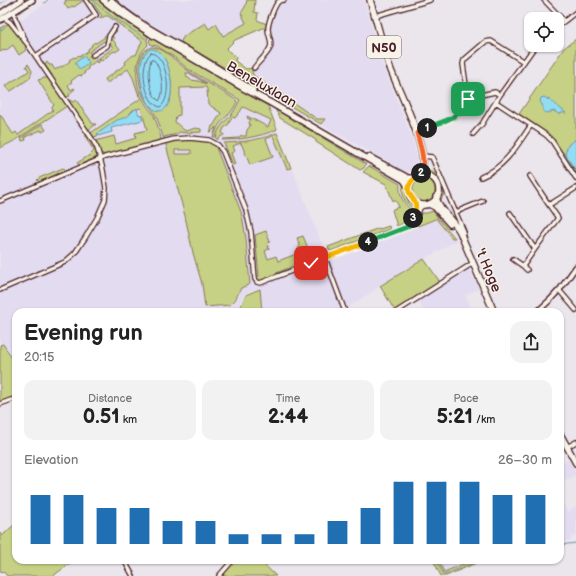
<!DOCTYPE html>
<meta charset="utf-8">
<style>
:root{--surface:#fff;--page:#f2f2f2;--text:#222;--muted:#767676;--accent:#1f6fb2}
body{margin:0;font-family:"Balsamiq Sans",sans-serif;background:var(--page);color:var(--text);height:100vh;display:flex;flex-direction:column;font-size:15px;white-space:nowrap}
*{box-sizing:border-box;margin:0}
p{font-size:13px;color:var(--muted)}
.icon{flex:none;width:22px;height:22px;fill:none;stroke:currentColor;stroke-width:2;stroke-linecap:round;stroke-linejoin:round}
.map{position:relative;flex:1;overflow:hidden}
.drawer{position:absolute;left:12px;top:308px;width:552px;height:256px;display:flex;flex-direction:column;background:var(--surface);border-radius:12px;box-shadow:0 1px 3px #0004}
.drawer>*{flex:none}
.controls{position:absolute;left:524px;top:12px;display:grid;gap:8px}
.controls a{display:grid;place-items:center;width:40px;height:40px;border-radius:8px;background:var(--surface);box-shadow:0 1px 3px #0004;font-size:20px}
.pin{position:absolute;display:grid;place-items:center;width:34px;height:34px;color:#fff;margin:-17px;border-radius:8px;box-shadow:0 2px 6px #0006}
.km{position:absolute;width:20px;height:20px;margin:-10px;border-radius:50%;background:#222;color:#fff;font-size:11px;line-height:20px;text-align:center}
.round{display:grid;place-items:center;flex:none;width:42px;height:42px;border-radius:12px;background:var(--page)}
.head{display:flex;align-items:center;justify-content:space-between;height:68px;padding:0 12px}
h1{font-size:22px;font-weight:600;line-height:30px}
.figures{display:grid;grid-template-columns:repeat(3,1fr);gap:6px;height:68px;padding:4px 12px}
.figures div{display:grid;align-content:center;border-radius:10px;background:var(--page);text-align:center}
.figures b{font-size:20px;font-weight:600}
.figures small{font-size:11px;font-weight:400}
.figures p{font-size:11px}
.chart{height:112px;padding:8px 12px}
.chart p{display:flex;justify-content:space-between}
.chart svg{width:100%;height:72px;margin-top:4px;stroke:var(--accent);stroke-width:6}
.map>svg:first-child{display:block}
.built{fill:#e3dbef}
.green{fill:#c6d185;stroke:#887858;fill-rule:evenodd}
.water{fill:#92ddf4;stroke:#7591a4}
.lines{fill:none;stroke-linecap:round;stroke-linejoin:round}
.shore{stroke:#676b7b;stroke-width:1}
.stream{stroke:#7591a4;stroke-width:1}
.minor-casing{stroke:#4a1f2b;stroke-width:6}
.tertiary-casing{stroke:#4a1f2b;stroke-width:7}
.secondary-casing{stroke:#4a1f2b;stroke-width:8}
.primary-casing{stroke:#4a1f2b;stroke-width:8}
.minor{stroke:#f7f3e8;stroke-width:3.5}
.tertiary{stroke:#f7f3e8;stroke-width:4}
.secondary{stroke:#f7f3e8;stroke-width:5}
.primary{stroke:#f7f3e8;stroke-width:5.5}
.split-1-casing{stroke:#fff;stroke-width:8}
.split-2-casing{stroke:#fff;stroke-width:8}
.split-3-casing{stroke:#fff;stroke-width:8}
.split-4-casing{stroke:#fff;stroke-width:8}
.split-5-casing{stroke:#fff;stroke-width:8}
.split-1{stroke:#22a559;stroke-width:5}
.split-2{stroke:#f0652b;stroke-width:5}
.split-3{stroke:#f5b400;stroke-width:5}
.split-4{stroke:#22a559;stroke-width:5}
.split-5{stroke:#f5b400;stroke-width:5}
.labels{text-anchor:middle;stroke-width:3;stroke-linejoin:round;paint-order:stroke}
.shield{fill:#f7f3e8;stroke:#7e5f64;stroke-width:1}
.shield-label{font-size:13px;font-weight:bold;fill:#4a1f2b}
.street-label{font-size:14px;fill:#4a1f2b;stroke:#f7f3e8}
</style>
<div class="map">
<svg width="576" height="576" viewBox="0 0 576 576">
<rect width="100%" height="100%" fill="#ebe5ec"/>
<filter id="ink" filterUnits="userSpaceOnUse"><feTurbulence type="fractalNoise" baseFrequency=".025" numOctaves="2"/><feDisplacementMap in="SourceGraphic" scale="8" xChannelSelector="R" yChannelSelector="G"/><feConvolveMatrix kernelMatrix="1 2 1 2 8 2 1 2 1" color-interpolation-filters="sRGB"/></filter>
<g filter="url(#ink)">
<!-- built -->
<path class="built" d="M51,0H92L147,41H150L269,110L329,262L437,220L456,241L424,259L380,286L346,309L338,312H262L260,288L246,293L234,312H16V364L4,344L0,345V35L20,20Z
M120,0H247L245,7L246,23L223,36L216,24L209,29L181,41L182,43L149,23L134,14L119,1Z
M302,0H364L381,61L413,141L417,159L418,167H415L408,172L397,167L321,124L325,119H317L253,75L252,71L254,68L269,51V29L272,17L279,4L285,1Z
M469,268L479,289L465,295L470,305L467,307L470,312H425L417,299Z
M568,460L576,474L560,483V464Z
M560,498L568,512L576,507V535L571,537L572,540L560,542Z
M439,560H473L444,572Z"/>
<!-- green -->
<path class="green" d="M65,0H84L74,7L72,6L68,9L64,3L66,2Z
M87,0H99L123,20L148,36L147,41L148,45C133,58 135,82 142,98C144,101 145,104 147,106C149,110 153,112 154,116C157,123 159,131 161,138V140L105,155L101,153L95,141L114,136L116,144L136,138L135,133L147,130L141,108L133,110L127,117L97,134L98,136L93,137L91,134L92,132L140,99L133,78L128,69L107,83L105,79L126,64L125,62L133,55H136L142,41L108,16H105L100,19L99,18L102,16L93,3L90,4Z
M247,0H255L254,12L258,13L257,20L267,24L266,28H263L235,40L226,49L236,57L235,61L246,69L254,68L252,71L253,75L317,119H325L321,124L182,43L181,41L184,36L205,23L209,29L216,24L223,36L246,23L241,13L245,7Z
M11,24L23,42L22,43L24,42L26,45L25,46L26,50L19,55L13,45L5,51L4,50L0,52V28L5,25Z
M116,30L117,31L112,35L114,39L113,40L120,49L115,52L114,51L106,57V58L102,61L101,60H100L99,58L113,48L109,41C110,37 111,32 116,30Z
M109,33L106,43L104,41L89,52L91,54L89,56L91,59L93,58L95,60L98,58L100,61L97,63L96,61L88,67V69L84,72L85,73L81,76L79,75L71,81L72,82L68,85L71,90L74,88L75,89L69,94L70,96L66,97L52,76V75L45,65L47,62L49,65H52L55,70L61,66L62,67L70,61L69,60L74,57L75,58L79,55L80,56L88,51V49L92,46L91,45L95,42L96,43L105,37L104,36Z
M152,38L268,106L277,129L276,130C258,137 240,140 222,140L223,139L239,138L241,135L242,136H246L247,130L250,126L249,122L251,120L250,119H248L247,116L268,127L271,120L243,107L240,112L239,113L235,118L232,117L228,125L224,128L222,133L224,134V135L220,137L219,139H216C218,126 224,123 232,114C235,110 237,105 240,100L188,69L174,57L157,46L151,45L149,40Z
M576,39V173L553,139L546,132L519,114L564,48Z
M151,47C165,47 179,65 190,72C205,82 221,90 236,100L237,102C235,105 233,110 230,113C222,122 217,123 215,137H213L216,127L210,133L212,126H213L221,113L208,104L207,89L206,87L180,88V115L176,116L175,122L184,130L187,131L195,128L201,129V132L187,133L179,132L177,134L164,137L165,139L163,137C161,130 159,123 156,116C153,109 147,105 144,98C138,84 133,54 151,47ZM158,51C171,63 173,84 170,101L158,111C141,104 137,71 144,55ZM186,73H189L207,84L198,81L191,80L187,77Z
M28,64L32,71L30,78L11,91L8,90L5,86L29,71L26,66Z
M44,78H47L50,80L67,106L14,141L0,148V114L13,134L16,132L18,135L53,110L52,107L54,105L38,80Z
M70,100L73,102L76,100L93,124H96L90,129H88L69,102Z
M275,109L366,164L364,168L360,170L316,142V140L280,118Z
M42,124L46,130L42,132L41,130L25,137L26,140L22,141L21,138Z
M277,133L291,168L287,169L273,136L266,139L273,157L250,165L241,143L233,146L235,151L231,153L235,164L233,165L224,143C243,142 260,140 277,133Z
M87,135L95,149L97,157L95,158L79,165L77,163L90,155L94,151L86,138L85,136Z
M181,140L207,141L215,145L241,212L243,221L246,239L250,284L241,288L235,300L230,305L205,307L202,284L193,253L185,216L166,145V142ZM175,150H191V154H175Z
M369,166L400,184C399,196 403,204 413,211C410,221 407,222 397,226L392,210L393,209L399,207L396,201H393L386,184L363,172Z
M63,168L65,169L64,171L40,182L38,181L37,180L39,178Z
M427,169L436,173L444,194L439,204C438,197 441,191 439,184C436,178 429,176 427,169Z
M411 190a12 12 0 1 1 24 0a12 12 0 1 1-24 0Z
M404,182C407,188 406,190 408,196C410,201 414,203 414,209C404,203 400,194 404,182Z
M433,211L438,218L418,226L417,225L421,213H427Z
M439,219L455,238H452L437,220Z
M389,226L390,229L330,251L328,247L379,228L380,229Z
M391,229L390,231L331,254L332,252Z
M266,231L270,242L267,243L269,249L265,251L268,259L276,256L278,261L299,253L298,248L300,246L297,238L303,236L312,258L272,275C268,278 260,284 256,277L259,276L255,235Z
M326,255V256L271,277L273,275Z
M424,259L440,282L395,311L380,286Z
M260,289L262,312H238L246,295L248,294Z
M3,344L16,364V398L0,403V345Z
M16,523V560H74L73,561L53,576H7L4,572L0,571V533L2,536Z
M233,560H259L276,576H220Z
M433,560H439L444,572L473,560H483L446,576H441Z"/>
<!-- water -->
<path class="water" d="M150,49C173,47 179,109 160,111C143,113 131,59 150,49Z
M84,56L89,63L80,70L75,63Z
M544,97C553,101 558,107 566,113H561L560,115L554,111L547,113L544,112L542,104L540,102L541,98Z
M135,109H137L139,115L141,114L143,120L111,128L112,132L98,136L97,134L117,120L127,117Z
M576,139V171L565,154L568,145Z"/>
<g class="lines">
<!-- shore -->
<path class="shore" d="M151,53C168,55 173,99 160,107C144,103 138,63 151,53Z
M151,60H154C161,68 166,92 159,101C149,94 147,71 151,60Z"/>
<!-- stream -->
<path class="stream" d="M93,0L107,13L146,39
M44,3L48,0
M0,4L6,0
M0,31L5,27
M560,545L576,543
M436,560L444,575L479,560"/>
<!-- minor casing -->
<g class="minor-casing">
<path id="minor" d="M544,0L564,21
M14,12L15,18L25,39
M375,16L430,0
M557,27L576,12
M93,55L107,46L109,36L115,27
M36,56L96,15L86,0
M254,68C259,61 267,55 270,48C273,42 268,36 268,29C268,23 274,7 278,2C280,0 281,0 284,0
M468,99L463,64L464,60L485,42L491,41L524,62
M496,102L546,135L552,141L576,178
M417,133L455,116C463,111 464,101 471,97L495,92L500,95
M473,134L482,124L500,95L536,45
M423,156L432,157L464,232
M530,176L549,205L576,188
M481,177C505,167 517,146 531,125
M0,201L105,157L174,139L190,138L209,140L218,145L223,152L246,210L251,232L255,279L257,282L260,283L407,227L414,222L420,208L424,205
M456,212L483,201
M510,213L535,249L558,218L549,205
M411,223L416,209L415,202
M325,258L344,309
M513,259L523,266
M527,270L523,266L535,249
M0,290L65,262L75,253L85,238L97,218L105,200L106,188L103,170L100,158L97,148L92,139L28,45L10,22L4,18
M559,290L576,310
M396,312L473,263
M0,404L11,400L16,399
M567,447L576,442
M124,560L133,576
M219,576L233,560"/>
</g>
<!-- tertiary casing -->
<g class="tertiary-casing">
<path id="tertiary" d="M537,312L550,300L561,288L576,267"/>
</g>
<!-- secondary casing -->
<g class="secondary-casing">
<path id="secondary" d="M103,0L122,15L151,34L245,89L271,103L404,180L406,183L409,188
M111,0C132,20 157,33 182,47C206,61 229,76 253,90
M0,14L21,0
M0,20L32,0
M369,157L408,178H415"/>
</g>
<!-- primary casing -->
<g class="primary-casing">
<path id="primary" d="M370,0C377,22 382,44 389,65C397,89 433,153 420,176
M409 190a15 15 0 1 1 30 0a15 15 0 1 1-30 0Z
M436,197C439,213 459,222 462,237L494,312
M429,204L435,207L450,224
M560,434L576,463"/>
</g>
<!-- minor -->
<use href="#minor" class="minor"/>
<!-- tertiary -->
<use href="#tertiary" class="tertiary"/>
<!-- secondary -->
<use href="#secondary" class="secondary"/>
<!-- primary -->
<use href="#primary" class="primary"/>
</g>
</g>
<g class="lines" filter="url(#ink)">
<!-- split-1 casing -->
<g class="split-1-casing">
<path id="split-1" d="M427,128C445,120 459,119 468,99"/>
</g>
<!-- split-2 casing -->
<g class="split-2-casing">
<path id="split-2" d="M421,173C426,160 420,146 417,133L427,128"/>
</g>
<!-- split-3 casing -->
<g class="split-3-casing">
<path id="split-3" d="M413,218C415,214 417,208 415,202C411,195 405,192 411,182C414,178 418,177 421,173"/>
</g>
<!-- split-4 casing -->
<g class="split-4-casing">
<path id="split-4" d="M368,242L407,227L411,224L413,218"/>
</g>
<!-- split-5 casing -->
<g class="split-5-casing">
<path id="split-5" d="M311,263L368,242"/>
</g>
<!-- split-1 -->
<use href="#split-1" class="split-1"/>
<!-- split-2 -->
<use href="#split-2" class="split-2"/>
<!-- split-3 -->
<use href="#split-3" class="split-3"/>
<!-- split-4 -->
<use href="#split-4" class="split-4"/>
<!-- split-5 -->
<use href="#split-5" class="split-5"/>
</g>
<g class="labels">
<!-- shield labels -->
<rect class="shield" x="367" y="36" width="34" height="22" rx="3"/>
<g class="shield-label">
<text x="384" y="52">N50</text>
</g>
<!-- street labels -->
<g class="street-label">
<text transform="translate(262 84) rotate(30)" y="5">Beneluxlaan</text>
<text transform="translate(489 270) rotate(67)" y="5">'t Hoge</text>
</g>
</g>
</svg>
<div class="controls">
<a><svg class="icon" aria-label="locate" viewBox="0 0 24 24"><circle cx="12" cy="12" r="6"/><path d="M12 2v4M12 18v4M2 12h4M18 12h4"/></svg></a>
</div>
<div class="pin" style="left:468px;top:99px;background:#1e9e55"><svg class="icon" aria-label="arrive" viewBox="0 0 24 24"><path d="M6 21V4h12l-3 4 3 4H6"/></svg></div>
<div class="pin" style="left:311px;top:263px;background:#d93025"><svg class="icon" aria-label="check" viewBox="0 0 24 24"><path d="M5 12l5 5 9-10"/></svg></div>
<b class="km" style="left:427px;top:128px">1</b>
<b class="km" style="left:421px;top:173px">2</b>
<b class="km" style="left:413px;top:218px">3</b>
<b class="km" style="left:368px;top:242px">4</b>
<section class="drawer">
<div class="head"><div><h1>Evening run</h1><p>20:15</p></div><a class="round"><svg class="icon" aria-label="share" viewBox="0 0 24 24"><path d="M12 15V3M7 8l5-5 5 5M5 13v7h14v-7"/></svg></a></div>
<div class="figures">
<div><p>Distance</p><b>0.51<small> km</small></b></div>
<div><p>Time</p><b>2:44</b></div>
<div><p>Pace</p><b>5:21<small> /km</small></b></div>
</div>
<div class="chart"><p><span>Elevation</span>26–30 m</p>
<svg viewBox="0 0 160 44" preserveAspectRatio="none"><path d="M5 44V14M15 44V14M25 44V22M35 44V22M45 44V30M55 44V30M65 44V38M75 44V38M85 44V38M95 44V30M105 44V22M115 44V6M125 44V6M135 44V6M145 44V14M155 44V14"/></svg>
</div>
</section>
</div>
